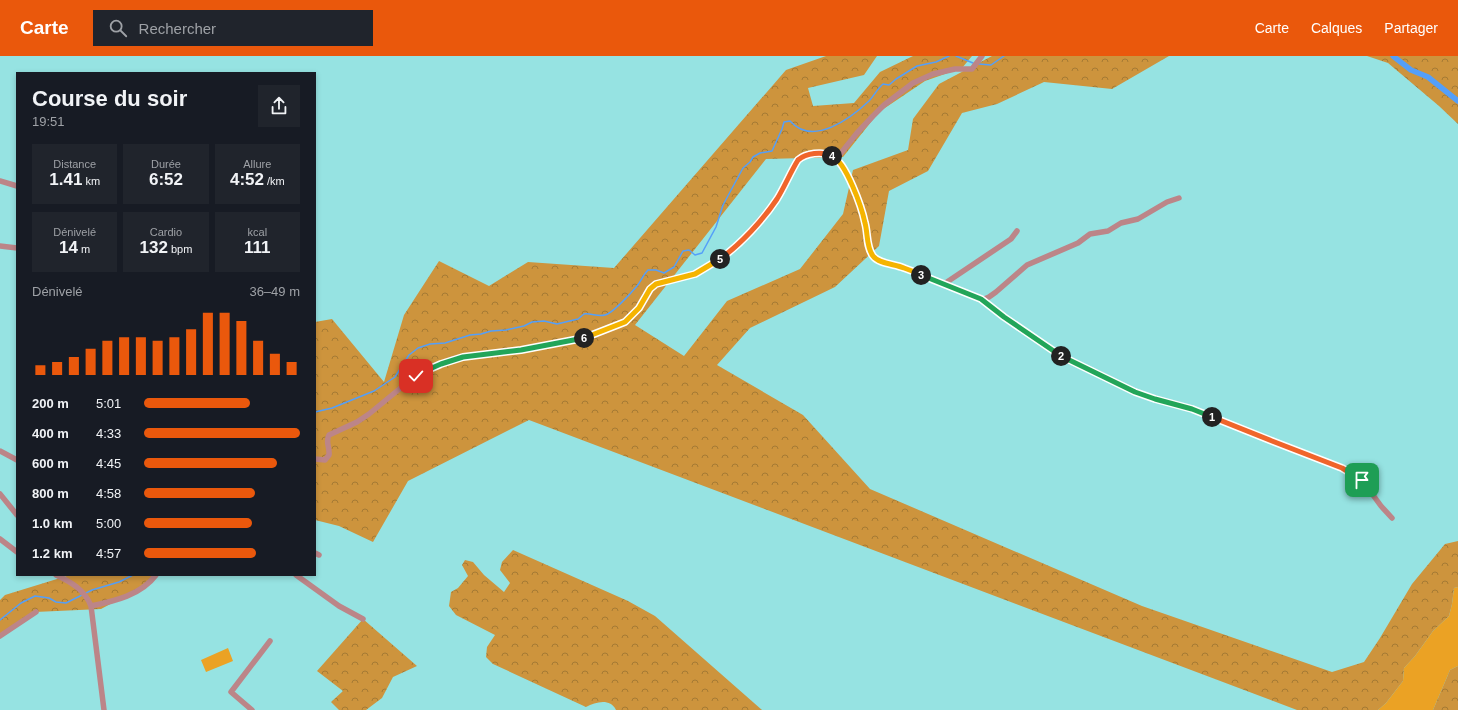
<!DOCTYPE html>
<html lang="fr">
<meta charset="utf-8">
<style>
:root{--surface:#171b24;--page:#20242c;--text:#f1f3f6;--muted:#9ea1a6;--accent:#ea580c}
body{margin:0;font-family:Arial,sans-serif;background:var(--page);color:var(--text);height:100vh;display:flex;flex-direction:column;font-size:15px;white-space:nowrap}
*{box-sizing:border-box;margin:0}
p{font-size:13px;color:var(--muted)}
.icon{flex:none;width:22px;height:22px;fill:none;stroke:currentColor;stroke-width:2;stroke-linecap:round;stroke-linejoin:round}
.map{position:relative;flex:1;overflow:hidden}
.sheet{position:absolute;left:16px;top:16px;width:300px;height:504px;display:flex;flex-direction:column;background:var(--surface);border-radius:0px;box-shadow:0 2px 6px #0003}
.sheet>*{flex:none}
.pin{position:absolute;display:grid;place-items:center;width:34px;height:34px;color:#fff;margin:-17px;border-radius:8px;box-shadow:0 2px 6px #0006}
.km{position:absolute;width:20px;height:20px;margin:-10px;border-radius:50%;background:#222;color:#fff;font-size:11px;line-height:20px;text-align:center}
.round{display:grid;place-items:center;flex:none;width:42px;height:42px;border-radius:0px;background:var(--page)}
.summary{display:flex;align-items:center;justify-content:space-between;height:68px;padding:0 16px}
h1{font-size:22px;font-weight:700;line-height:30px}
.stats{display:grid;grid-template-columns:repeat(3,1fr);gap:6px;height:68px;padding:4px 16px}
.stats div{display:grid;align-content:center;border-radius:0px;background:var(--page);text-align:center}
.stats b{font-size:17px;font-weight:700}
.stats small{font-size:11px;font-weight:400}
.stats p{font-size:11px}
.chart{height:112px;padding:8px 16px}
.chart p{display:flex;justify-content:space-between}
.chart svg{width:100%;height:72px;margin-top:4px;stroke:var(--accent);stroke-width:6}
ul{padding:0 16px;list-style:none;font-size:13px}
li{display:grid;grid-template-columns:64px 48px 1fr;align-items:center;height:30px}
li i{height:10px;border-radius:5px;background:var(--accent)}
header{display:flex;align-items:center;gap:24px;box-sizing:border-box;height:56px;padding:0 20px;background:var(--accent);color:#fff}
header strong{font-size:19px}
nav{display:flex;gap:22px;margin-inline-start:auto;font-size:14px}
.search{width:280px;height:36px;background:var(--page);display:flex;align-items:center;gap:10px;box-sizing:border-box;padding:0 14px;border-radius:0px;color:var(--muted);font-size:15px}
.map>svg:first-child{display:block}
.grass{fill:#eba224}
.forest{fill:url(#forest-crowns)}
.lines{fill:none;stroke-linecap:round;stroke-linejoin:round}
.stream{stroke:#549ff9;stroke-width:1.5}
.canal{stroke:#549ff9;stroke-width:5.5}
.minor{stroke:#bc8588;stroke-width:5.5}
.split-1-casing{stroke:#fff;stroke-width:8}
.split-2-casing{stroke:#fff;stroke-width:8}
.split-3-casing{stroke:#fff;stroke-width:8}
.split-4-casing{stroke:#fff;stroke-width:8}
.split-5-casing{stroke:#fff;stroke-width:8}
.split-6-casing{stroke:#fff;stroke-width:8}
.split-7-casing{stroke:#fff;stroke-width:8}
.split-1{stroke:#f0652b;stroke-width:5}
.split-2{stroke:#22a559;stroke-width:5}
.split-3{stroke:#22a559;stroke-width:5}
.split-4{stroke:#f5b400;stroke-width:5}
.split-5{stroke:#f0652b;stroke-width:5}
.split-6{stroke:#f5b400;stroke-width:5}
.split-7{stroke:#22a559;stroke-width:5}
</style>
<header>
<strong>Carte</strong>
<div class="search"><svg class="icon" aria-label="search" viewBox="0 0 24 24"><circle cx="10" cy="10" r="6"/><path d="M15 15l6 6"/></svg>Rechercher</div>
<nav><a>Carte</a><a>Calques</a><a>Partager</a></nav>
</header>
<div class="map">
<svg width="1458" height="654" viewBox="0 0 1458 654">
<defs>
<pattern id="forest-crowns" width="20" height="18" patternUnits="userSpaceOnUse"><rect width="20" height="18" fill="#cd943d"/><path d="M2 6a3 3 0 1 1 6 0M12 15a3 3 0 1 1 6 0" fill="none" stroke="#a57a34"/></pattern>
</defs>
<rect width="100%" height="100%" fill="#96e3e2"/>
<!-- grass -->
<path class="grass" d="M1458,531V610L1450,614L1433,654H1378L1386,647L1403,625L1404,612L1415,600L1433,575L1449,560L1452,548L1454,532Z
M228,592L233,605L206,616L201,604Z"/>
<!-- forest -->
<path class="forest" d="M826,0H877L864,19L808,32L813,50L854,47L880,16L913,0H972L962,12L925,25L879,56L843,101L766,103L635,269L684,300L727,245L800,213L843,158L853,114L908,94L913,63L939,28L992,0H1169L1112,33L1044,26L997,48L962,57L928,115L889,135L879,190L835,231L750,272L717,309L803,359L870,433L1142,550L1332,616L1364,606L1380,582L1412,528L1445,488L1458,485V531L1454,532L1452,548L1449,560L1433,575L1415,600L1404,612L1403,625L1386,647L1378,654H1297L529,364L408,425L373,486L339,470L315,464V266L332,263L384,326L404,259L439,205L489,230L528,206L614,212L786,14Z
M1367,0H1458V68L1439,50L1388,7Z
M513,494L628,545L655,560L762,654H616C610,642 596,646 586,651L493,608L486,601L487,591L495,579L456,559L449,550L451,536L458,532L468,520L462,509L465,504L473,506L484,519L504,536L510,527L500,514L502,506Z
M70,519H153L150,527L101,553L35,556L0,581V544L5,539Z
M363,563L417,610L393,621L382,642L366,654H339L331,646L343,635L317,615Z
M1458,610V654H1433L1450,614Z"/>
<g class="lines">
<!-- stream -->
<path class="stream" d="M956,0L973,7
M979,8L991,9L1004,0
M315,356L332,352L374,335L395,321L409,299L418,292L430,288L445,287L470,279L481,278L491,275L506,274L524,270L532,266L544,265L557,268L578,263L584,258C591,257 598,261 605,259C612,258 632,236 637,230C641,225 643,219 648,214H656L664,217L674,211L683,195L689,194L695,199L702,197L716,171L723,149L743,112L750,106L753,101L760,97L772,95L782,73L784,66L790,65C813,91 851,62 869,45C874,40 877,33 883,28L889,29L896,23L917,10L936,6L949,0
M0,564L21,547L35,540L49,542L56,546L66,547L92,534L119,526L133,519"/>
<!-- canal -->
<path class="canal" d="M1393,0L1411,14L1428,21L1458,45"/>
<!-- minor -->
<path class="minor" d="M837,102L846,117L857,142L866,168L870,194L873,201L880,205L904,212L981,243L1004,261L1064,303L1098,317L1135,336L1155,343L1192,353L1213,361L1272,385L1342,411L1362,424L1381,450L1392,462
M837,102L857,77L873,60L884,49L913,27L933,18L955,13H972L982,0
M0,125L17,130
M0,190L17,192
M944,228L1011,183L1017,175
M982,244L989,241L996,236L1027,209L1078,187L1090,178L1108,175L1121,167L1138,163L1167,146L1179,142
M0,395L17,404
M315,403L325,404L329,399C330,391 325,386 329,379L357,366L369,358L403,330L425,315L452,303L463,301L521,294L584,282L625,266L639,252L650,233L655,228L695,218L716,207L726,199L743,183L771,151L778,142L798,104C808,95 825,96 837,102
M0,438L17,459
M0,483L17,496
M315,497L319,499
M56,519C71,526 85,534 91,550L104,654
M296,519L339,550L363,563
M91,550C115,545 141,539 156,519
M0,580L36,556
M252,654L231,636L270,585"/>
</g>
<g class="lines">
<!-- split-1 casing -->
<g class="split-1-casing">
<path id="split-1" d="M1212,361L1272,385L1342,412L1362,424"/>
</g>
<!-- split-2 casing -->
<g class="split-2-casing">
<path id="split-2" d="M1061,300L1135,336L1155,343L1192,353L1212,361"/>
</g>
<!-- split-3 casing -->
<g class="split-3-casing">
<path id="split-3" d="M921,219L981,243L1004,261L1061,300"/>
</g>
<!-- split-4 casing -->
<g class="split-4-casing">
<path id="split-4" d="M832,100C846,106 862,152 865,167C868,177 866,191 873,200C879,208 895,208 904,212C910,214 915,216 921,219"/>
</g>
<!-- split-5 casing -->
<g class="split-5-casing">
<path id="split-5" d="M720,203C741,188 763,164 777,143C785,130 790,117 798,104C806,97 822,95 832,100"/>
</g>
<!-- split-6 casing -->
<g class="split-6-casing">
<path id="split-6" d="M584,282L625,266L639,252L650,233L656,228L695,218L720,203"/>
</g>
<!-- split-7 casing -->
<g class="split-7-casing">
<path id="split-7" d="M416,320L425,315L441,308L463,301L521,294L584,282"/>
</g>
<!-- split-1 -->
<use href="#split-1" class="split-1"/>
<!-- split-2 -->
<use href="#split-2" class="split-2"/>
<!-- split-3 -->
<use href="#split-3" class="split-3"/>
<!-- split-4 -->
<use href="#split-4" class="split-4"/>
<!-- split-5 -->
<use href="#split-5" class="split-5"/>
<!-- split-6 -->
<use href="#split-6" class="split-6"/>
<!-- split-7 -->
<use href="#split-7" class="split-7"/>
</g>
</svg>
<div class="pin" style="left:1362px;top:424px;background:#1e9e55"><svg class="icon" aria-label="arrive" viewBox="0 0 24 24"><path d="M6 21V4h12l-3 4 3 4H6"/></svg></div>
<div class="pin" style="left:416px;top:320px;background:#d93025"><svg class="icon" aria-label="check" viewBox="0 0 24 24"><path d="M5 12l5 5 9-10"/></svg></div>
<b class="km" style="left:1212px;top:361px">1</b>
<b class="km" style="left:1061px;top:300px">2</b>
<b class="km" style="left:921px;top:219px">3</b>
<b class="km" style="left:832px;top:100px">4</b>
<b class="km" style="left:720px;top:203px">5</b>
<b class="km" style="left:584px;top:282px">6</b>
<section class="sheet">
<div class="summary"><div><h1>Course du soir</h1><p>19:51</p></div><a class="round"><svg class="icon" aria-label="share" viewBox="0 0 24 24"><path d="M12 15V3M7 8l5-5 5 5M5 13v7h14v-7"/></svg></a></div>
<div class="stats">
<div><p>Distance</p><b>1.41<small> km</small></b></div>
<div><p>Durée</p><b>6:52</b></div>
<div><p>Allure</p><b>4:52<small> /km</small></b></div>
</div>
<div class="stats">
<div><p>Dénivelé</p><b>14<small> m</small></b></div>
<div><p>Cardio</p><b>132<small> bpm</small></b></div>
<div><p>kcal</p><b>111</b></div>
</div>
<div class="chart"><p><span>Dénivelé</span>36–49 m</p>
<svg viewBox="0 0 160 44" preserveAspectRatio="none"><path d="M5 44V38M15 44V36M25 44V33M35 44V28M45 44V23M55 44V21M65 44V21M75 44V23M85 44V21M95 44V16M105 44V6M115 44V6M125 44V11M135 44V23M145 44V31M155 44V36"/></svg>
</div>
<ul>
<li><b>200 m</b>5:01<i style="width:68%"></i></li>
<li><b>400 m</b>4:33<i style="width:100%"></i></li>
<li><b>600 m</b>4:45<i style="width:85%"></i></li>
<li><b>800 m</b>4:58<i style="width:71%"></i></li>
<li><b>1.0 km</b>5:00<i style="width:69%"></i></li>
<li><b>1.2 km</b>4:57<i style="width:72%"></i></li>
</ul>
</section>
</div>
